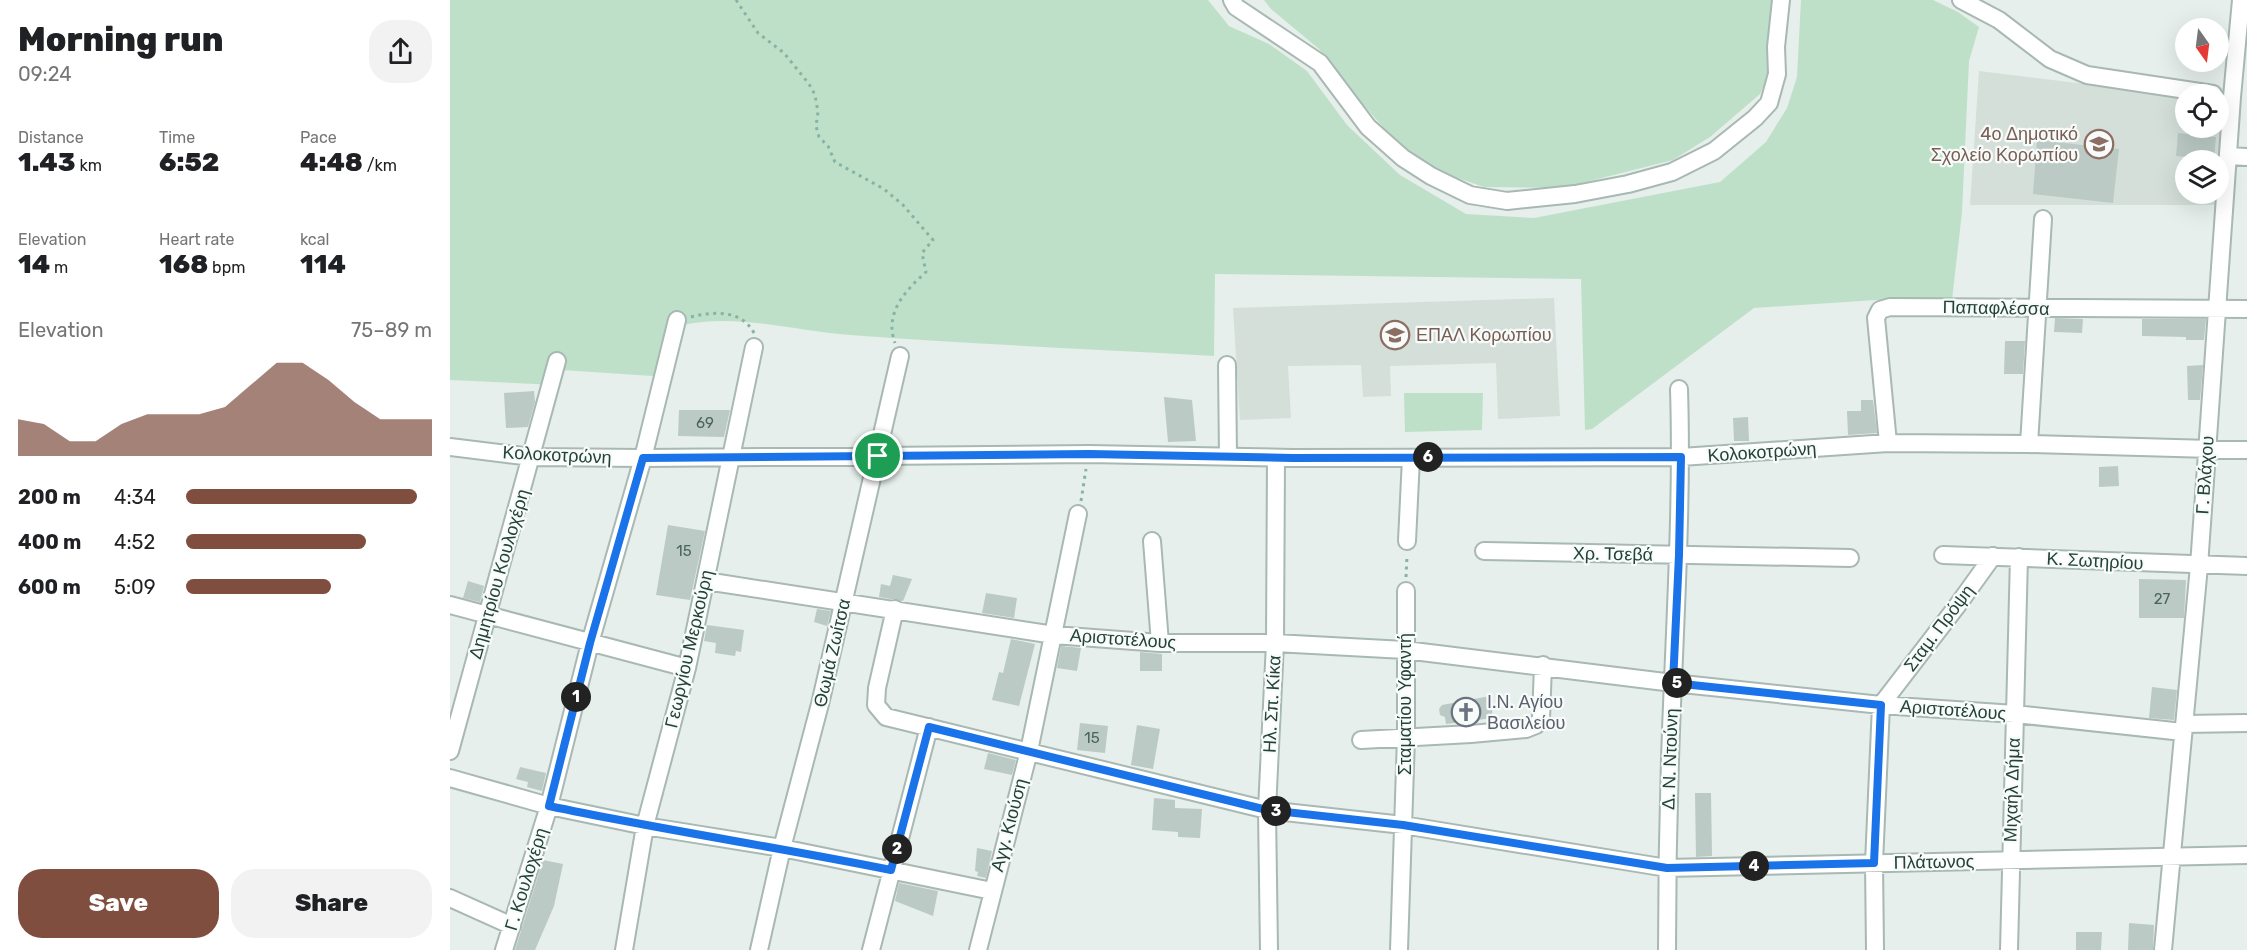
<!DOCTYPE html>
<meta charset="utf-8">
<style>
:root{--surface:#fff;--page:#f2f2f2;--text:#202124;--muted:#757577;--accent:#7f4e3f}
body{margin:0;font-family:Rubik,sans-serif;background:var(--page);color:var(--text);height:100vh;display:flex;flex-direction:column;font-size:22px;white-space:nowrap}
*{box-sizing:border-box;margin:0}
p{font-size:20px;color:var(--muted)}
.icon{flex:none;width:33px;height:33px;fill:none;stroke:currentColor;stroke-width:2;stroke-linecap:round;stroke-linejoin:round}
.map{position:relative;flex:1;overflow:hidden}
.details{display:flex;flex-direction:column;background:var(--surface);width:450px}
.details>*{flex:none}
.needle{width:39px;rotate:166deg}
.buttons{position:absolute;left:1725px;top:18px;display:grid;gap:12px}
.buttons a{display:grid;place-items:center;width:54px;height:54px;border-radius:50%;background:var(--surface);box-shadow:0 6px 24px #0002;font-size:30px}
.pin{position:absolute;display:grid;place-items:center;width:51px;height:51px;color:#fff;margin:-26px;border:3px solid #fff;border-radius:50%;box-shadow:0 2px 6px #0007}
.km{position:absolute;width:30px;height:30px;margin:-15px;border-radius:50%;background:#222;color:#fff;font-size:16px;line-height:30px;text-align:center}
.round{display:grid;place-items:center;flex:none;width:63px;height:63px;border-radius:24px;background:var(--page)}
.summary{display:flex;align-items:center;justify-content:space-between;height:102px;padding:0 18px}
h1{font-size:33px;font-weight:800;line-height:45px}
.figures{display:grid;grid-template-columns:repeat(3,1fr);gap:9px;height:102px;padding:6px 18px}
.figures div{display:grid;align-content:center}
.figures b{font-size:26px;font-weight:800}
.figures small{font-size:16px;font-weight:400}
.figures p{font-size:16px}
.chart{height:168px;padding:12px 18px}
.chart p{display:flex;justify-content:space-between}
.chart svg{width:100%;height:108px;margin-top:6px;fill:var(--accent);opacity:.7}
.button{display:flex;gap:12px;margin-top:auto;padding:12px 18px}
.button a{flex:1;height:69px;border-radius:24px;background:var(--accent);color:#fff;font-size:24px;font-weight:800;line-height:69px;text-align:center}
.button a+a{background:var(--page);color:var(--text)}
ul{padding:0 18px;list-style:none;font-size:20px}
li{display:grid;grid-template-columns:96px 72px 1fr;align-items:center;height:45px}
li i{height:15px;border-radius:8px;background:var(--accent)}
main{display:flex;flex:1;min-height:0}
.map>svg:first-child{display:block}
.built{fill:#d4dfda;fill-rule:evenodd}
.green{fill:#bfe0c8}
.building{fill:#bbcac4}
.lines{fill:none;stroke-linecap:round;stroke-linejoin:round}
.minor-casing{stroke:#a8b8b2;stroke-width:20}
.path{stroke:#86b3a5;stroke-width:3;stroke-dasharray:3 4.5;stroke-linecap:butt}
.minor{stroke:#fff;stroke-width:16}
.route-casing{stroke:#fff;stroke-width:12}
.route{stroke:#1a73e8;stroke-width:8}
.labels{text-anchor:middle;stroke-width:4.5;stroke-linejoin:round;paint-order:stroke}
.number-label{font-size:15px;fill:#4a645c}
.education-label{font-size:18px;fill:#785e54;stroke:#f7fbf9;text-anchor:end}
.street-label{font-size:18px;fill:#24423a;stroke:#f7fbf9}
.worship-label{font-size:18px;fill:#5b616d;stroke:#f7fbf9;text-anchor:start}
</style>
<main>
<section class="details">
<div class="summary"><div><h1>Morning run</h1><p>09:24</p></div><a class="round"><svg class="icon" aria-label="share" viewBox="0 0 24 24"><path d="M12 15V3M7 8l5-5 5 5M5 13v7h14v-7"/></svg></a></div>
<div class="figures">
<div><p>Distance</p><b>1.43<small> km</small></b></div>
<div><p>Time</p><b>6:52</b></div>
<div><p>Pace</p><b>4:48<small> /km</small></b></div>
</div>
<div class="figures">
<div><p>Elevation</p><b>14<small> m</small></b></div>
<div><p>Heart rate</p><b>168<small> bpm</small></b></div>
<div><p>kcal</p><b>114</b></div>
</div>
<div class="chart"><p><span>Elevation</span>75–89 m</p>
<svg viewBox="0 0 160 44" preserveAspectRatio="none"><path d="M0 44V29L10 31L20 38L30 38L40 31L50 27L60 27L70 27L80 24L90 15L100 6L110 6L120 13L130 22L140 29L150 29L160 29V44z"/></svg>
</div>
<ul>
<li><b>200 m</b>4:34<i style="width:94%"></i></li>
<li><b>400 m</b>4:52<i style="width:73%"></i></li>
<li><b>600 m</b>5:09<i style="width:59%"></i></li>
</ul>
<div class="button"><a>Save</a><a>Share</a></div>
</section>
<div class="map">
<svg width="1797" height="950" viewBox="0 0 1797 950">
<rect width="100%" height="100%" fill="#e6efeb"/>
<!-- built -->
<path class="built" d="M1529,71L1735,96L1736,128H1768L1769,100L1776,101L1768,205H1520ZM1736,160H1768V194H1736Z
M1104,298L1110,416L1048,419L1046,363L940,366L941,396L913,397L911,365L838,366L841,418L790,420L783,308Z"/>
<!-- green -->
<path class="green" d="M0,0H758L779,26L819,44L857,71L897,125L950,175L1016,214L1084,218L1270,182L1316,142L1337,108L1347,77L1351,0H1483L1508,12L1529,27L1519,61L1512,212L1502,300H1426L1304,308L1142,429L1135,430L1131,279L765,274L764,356C643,349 521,344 400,335C343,331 288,313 232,325L218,377L112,370L107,385L0,380Z
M814,0H1325L1319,75L1310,94L1260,137L1223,160L1112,188L1034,187L993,173L945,141L906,96L869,49L821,9Z
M954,393H1033L1032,430L955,432Z"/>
<!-- building -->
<path class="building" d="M1728,133L1766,137L1764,159L1726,156Z
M1587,140L1669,149L1663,203L1583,194Z
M1605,318L1633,319L1632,333L1604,332Z
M1692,319H1756L1754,340H1736V337L1692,336Z
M1555,341H1575L1573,374H1554Z
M1753,365L1750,400H1738L1737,366Z
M84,391L85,402L78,427L56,428L54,393Z
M714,397L742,400L746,441L718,442Z
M1411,400H1423L1427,433L1398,435L1397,411H1411Z
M229,410H280L274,437L228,436Z
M1298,417L1299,441H1284L1283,418Z
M1668,466L1669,486L1649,487V467Z
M218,525L255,531L240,600L206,595Z
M443,575L462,579L453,601L429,597L431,584L440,586Z
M1689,579L1736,580L1734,618H1689Z
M18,581L34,586L30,602L13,598Z
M536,593L567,598L564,618L532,613Z
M367,609L381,611L377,626L364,622Z
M257,625L294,630L291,652L286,651L285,656L265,653L266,643L254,641Z
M561,639L585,644L569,706L542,700L549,672L553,673Z
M611,646L631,648L627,671L607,668Z
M690,652L712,654V671H690Z
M1702,687L1727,690L1724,720L1699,718Z
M1040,696L1043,718L996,724L995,717L990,715L989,709L992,705Z
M630,723L658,726L655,753L627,750Z
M687,725L710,729L703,769L681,765Z
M538,753L566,760L562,775L534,769Z
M70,767L96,773L92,791L77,787L78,782L66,779Z
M1245,793H1261L1262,856L1246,857Z
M704,798L725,800V808L752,809L750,838L728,837V832L702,830Z
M527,848L542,851L536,878L527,876L528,872L525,871Z
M93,860L113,864L104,906L85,950H65Z
M449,883L488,891L483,916L445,901Z
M1679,923L1704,925L1703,950H1678Z
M1626,932H1652L1651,950H1626Z"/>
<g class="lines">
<!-- minor casing -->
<g class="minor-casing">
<path id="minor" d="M782,0L786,7L870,63L918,127L953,158L981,176L1020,195L1057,201L1125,194L1178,184L1222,172L1264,151L1305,118L1319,103L1327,74L1326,47L1331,0
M1511,0L1549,20L1600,59L1637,75L1763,94
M1778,156L1797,157
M777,365L778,457
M1438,443L1426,318L1430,310L1440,307L1797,309
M1579,444L1593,219
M0,447L82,457L193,458L639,454L843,458L1231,457L1438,443L1579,444L1797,450
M702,541L710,643
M957,541L961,458
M1034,551L1400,558
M1493,555L1797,566
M256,581L604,635L710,643H825L955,650L1223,683L1431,705L1565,714L1733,732
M0,605L237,668
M445,609L427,688L426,705L436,717L817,810L953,825L1217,868L1797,855
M1734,724L1797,723
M911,740L1021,734L1076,729L1086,725L1091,719L1093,665
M0,751L107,361
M0,778L99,806L195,826L332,848L542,891
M0,898L62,926
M54,950L99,806L140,643L193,458L227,320
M174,950L195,826L237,668L304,347
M309,950L332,848L370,704L450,356
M421,950L479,727
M528,950L579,751L628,514
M819,950L817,810L825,643L826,458
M949,950L956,737V591
M1217,950C1217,860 1219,770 1223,681C1227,583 1232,486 1229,389
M1425,950L1424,863L1431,705L1507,606L1543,556
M1559,950L1569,557
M1713,950L1749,566L1782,97L1791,0"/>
</g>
<!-- path -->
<path class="path" d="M286,0L308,33L334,53L359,84L365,95L368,112L366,126L369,137L378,146L385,162L434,189L453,205L483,240L472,253L476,272C455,291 434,313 445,343
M241,317C264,311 292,310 304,333
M631,501L636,469
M956,577L957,556"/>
<!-- minor -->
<use href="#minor" class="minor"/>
</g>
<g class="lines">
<!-- route casing -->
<g class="route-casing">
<path id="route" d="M639,454L843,458L1231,457L1229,555L1223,683L1431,705L1424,863L1217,868L953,825L817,810L479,727L441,870C327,847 213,830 99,806L140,643L193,458Z"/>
</g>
<!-- route -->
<use href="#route" class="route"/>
</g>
<!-- icons -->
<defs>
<g id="school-ring" transform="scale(1.5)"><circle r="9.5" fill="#f7fbf9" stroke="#8d6e63" stroke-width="1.5"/><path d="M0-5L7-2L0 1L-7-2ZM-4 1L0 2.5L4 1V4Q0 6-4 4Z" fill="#8d6e63"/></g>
<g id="church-ring" transform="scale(1.5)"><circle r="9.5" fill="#f7fbf9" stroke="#6b7280" stroke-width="1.5"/><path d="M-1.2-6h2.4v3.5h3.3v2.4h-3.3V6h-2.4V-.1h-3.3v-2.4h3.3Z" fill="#6b7280"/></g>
</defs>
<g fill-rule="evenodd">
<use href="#school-ring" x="1649" y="144"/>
<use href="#school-ring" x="945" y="335"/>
<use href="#church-ring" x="1016" y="712"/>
</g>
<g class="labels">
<!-- number labels -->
<g class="number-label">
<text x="255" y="428">69</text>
<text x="234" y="556">15</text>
<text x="1712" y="604">27</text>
<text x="642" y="743">15</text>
</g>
<!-- education labels -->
<g class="education-label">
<text x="1628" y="140">4ο Δημοτικό<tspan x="1628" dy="21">Σχολείο Κορωπίου</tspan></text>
<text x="966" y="341" text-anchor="start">ΕΠΑΛ Κορωπίου</text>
</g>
<!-- street labels -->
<g class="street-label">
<text transform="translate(1546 308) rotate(1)" y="6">Παπαφλέσσα</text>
<text transform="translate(1312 452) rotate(-4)" y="6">Κολοκοτρώνη</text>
<text transform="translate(107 455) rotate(3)" y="6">Κολοκοτρώνη</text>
<text transform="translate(1755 475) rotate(-86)" y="6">Γ. Βλάχου</text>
<text transform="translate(1163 554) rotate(1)" y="6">Χρ. Τσεβά</text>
<text transform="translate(1645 561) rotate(3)" y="6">Κ. Σωτηρίου</text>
<text transform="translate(49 574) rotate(-74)" y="6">Δημητρίου Κουλοχέρη</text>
<text transform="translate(1489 628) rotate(-53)" y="6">Σταμ. Πρόψη</text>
<text transform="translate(673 639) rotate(4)" y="6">Αριστοτέλους</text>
<text transform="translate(239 649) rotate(-77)" y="6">Γεωργίου Μερκούρη</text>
<text transform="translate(382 653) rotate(-77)" y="6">Θωμά Ζωίτσα</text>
<text transform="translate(822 704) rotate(-87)" y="6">Ηλ. Σπ. Κίκα</text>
<text transform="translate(955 704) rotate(-90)" y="6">Σταματίου Υφαντή</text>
<text transform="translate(1503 710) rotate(4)" y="6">Αριστοτέλους</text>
<text transform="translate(1220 759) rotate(-88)" y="6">Δ. Ν. Ντούνη</text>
<text transform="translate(1562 790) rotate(-88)" y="6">Μιχαήλ Δήμα</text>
<text transform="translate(559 825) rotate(-75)" y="6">Αγγ. Κιούση</text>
<text transform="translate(1484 862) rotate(-1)" y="6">Πλάτωνος</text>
<text transform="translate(76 879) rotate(-73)" y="6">Γ. Κουλοχέρη</text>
</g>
<!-- worship labels -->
<g class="worship-label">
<text x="1037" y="708">Ι.Ν. Αγίου<tspan x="1037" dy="21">Βασιλείου</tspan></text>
</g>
</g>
</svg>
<div class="buttons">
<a><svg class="needle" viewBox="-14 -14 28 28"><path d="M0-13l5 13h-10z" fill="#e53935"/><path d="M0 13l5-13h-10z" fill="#757577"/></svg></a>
<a><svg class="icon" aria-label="locate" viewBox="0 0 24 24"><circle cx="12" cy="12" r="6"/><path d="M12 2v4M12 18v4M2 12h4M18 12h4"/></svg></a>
<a><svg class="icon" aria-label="layers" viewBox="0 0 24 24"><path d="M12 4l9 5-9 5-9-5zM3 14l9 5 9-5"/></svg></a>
</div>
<div class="pin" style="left:428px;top:456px;background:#1e9e55"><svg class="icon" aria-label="arrive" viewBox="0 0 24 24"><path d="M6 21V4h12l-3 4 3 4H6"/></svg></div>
<b class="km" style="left:126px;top:697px">1</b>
<b class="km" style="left:447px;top:849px">2</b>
<b class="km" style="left:826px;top:811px">3</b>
<b class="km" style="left:1304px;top:866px">4</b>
<b class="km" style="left:1227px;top:683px">5</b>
<b class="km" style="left:978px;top:457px">6</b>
</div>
</main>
